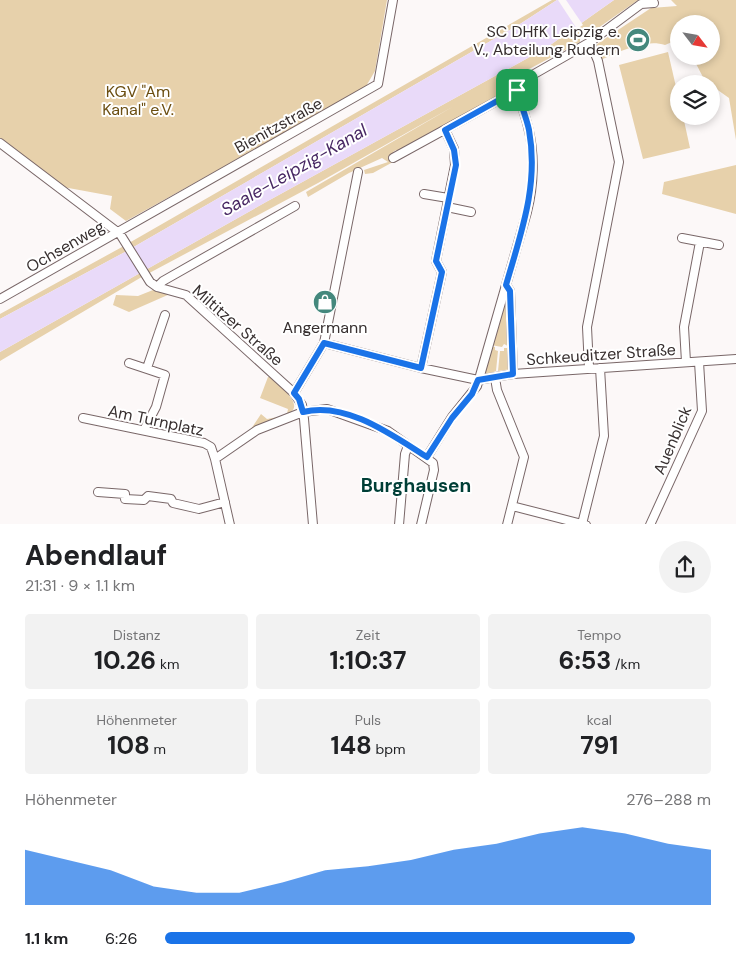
<!DOCTYPE html>
<html lang="de">
<meta charset="utf-8">
<style>
:root{--surface:#fff;--page:#f2f2f2;--text:#202124;--muted:#757577;--accent:#1a73e8}
body{margin:0;font-family:"DM Sans",sans-serif;background:var(--page);color:var(--text);height:100vh;display:flex;flex-direction:column;font-size:19px;white-space:nowrap}
*{box-sizing:border-box;margin:0}
p{font-size:16px;color:var(--muted)}
.icon{flex:none;width:28px;height:28px;fill:none;stroke:currentColor;stroke-width:2;stroke-linecap:round;stroke-linejoin:round}
.map{position:relative;height:524px;overflow:hidden}
.sheet{display:flex;flex-direction:column;background:var(--surface);flex:1}
.sheet>*{flex:none}
.needle{width:32px;rotate:121deg}
.fabs{position:absolute;left:670px;top:15px;display:grid;gap:10px}
.fabs a{display:grid;place-items:center;width:50px;height:50px;border-radius:50%;background:var(--surface);box-shadow:0 2px 8px #0003;font-size:25px}
.pin{position:absolute;display:grid;place-items:center;width:42px;height:42px;color:#fff;margin:-21px;border-radius:10px;box-shadow:0 2px 8px #0006}
.round{display:grid;place-items:center;flex:none;width:52px;height:52px;border-radius:26px;background:var(--page)}
.headline{display:flex;align-items:center;justify-content:space-between;height:85px;padding:0 25px}
h1{font-size:28px;font-weight:700;line-height:38px}
.figures{display:grid;grid-template-columns:repeat(3,1fr);gap:8px;height:85px;padding:5px 25px}
.figures div{display:grid;align-content:center;border-radius:5px;background:var(--page);text-align:center}
.figures b{font-size:25px;font-weight:700}
.figures small{font-size:14px;font-weight:400}
.figures p{font-size:14px}
.chart{height:140px;padding:10px 25px}
.chart p{display:flex;justify-content:space-between}
.chart svg{width:100%;height:90px;margin-top:5px;fill:var(--accent);opacity:.7}
ul{padding:0 25px;list-style:none;font-size:16px}
li{display:grid;grid-template-columns:80px 60px 1fr;align-items:center;height:38px}
li i{height:12px;border-radius:6px;background:var(--accent)}
.map>svg:first-child{display:block}
.green{fill:#e7d1ab}
.water{fill:#e9daf9}
.pier{fill:#fcf8f8}
.lines{fill:none;stroke-linecap:round;stroke-linejoin:round}
.minor-casing{stroke:#796768;stroke-width:10}
.minor{stroke:#fff;stroke-width:8}
.route-casing{stroke:#fff;stroke-width:10}
.route{stroke:#1a73e8;stroke-width:6}
.labels{text-anchor:middle;stroke-width:4;stroke-linejoin:round;paint-order:stroke}
.poi-label{font-size:16px;fill:#372f2f;stroke:#fff;text-anchor:end}
.park-label{font-size:16px;fill:#6b4e11;stroke:#fff}
.street-label{font-size:16px;fill:#372f2f;stroke:#fff}
.water-label{font-size:18px;font-style:italic;fill:#482864;stroke:#fff}
.quarter-label{font-size:19px;font-weight:bold;fill:#003f37;stroke:#fff}
</style>
<div class="map">
<svg width="736" height="525" viewBox="0 0 736 525">
<rect width="100%" height="100%" fill="#fcf8f8"/>
<!-- green -->
<path class="green" d="M0,0H387L375,71L365,88L126,221L110,209L112,196L63,187L0,138Z
M552,0H557L520,24L125,252L0,319V314L122,247Z
M614,0H638L591,33L585,30L580,33V42L516,76L517,83L513,88L398,152L396,150L393,152V162L373,173L365,174L364,170L388,162L382,158L349,173L308,197L306,192L454,106L318,183L140,278L0,361V352L266,202L546,48Z
M671,0H736V140L729,98L705,81L692,56H711V24H679V39L665,45C645,38 617,53 598,61L594,47L597,44L651,8L677,6Z
M668,52L679,100V116H683L690,148L643,159L619,65Z
M736,165V214L662,194L664,182Z
M153,290L170,294L129,312L113,305L116,295L138,296Z
M505,299L508,300L510,347L504,344L502,347L491,345Z
M491,346L495,347V350L498,351L496,371L486,375L484,369Z
M504,348H510L511,369L498,371L500,351H504Z
M268,377H270C277,384 308,406 287,414L288,409L260,398Z
M261,414L267,419L278,417L251,429Z"/>
<!-- water -->
<path class="water" d="M557,0H614L546,48L266,202L0,352V319L125,252L520,24Z"/>
<!-- pier -->
<path class="pier" d="M558,0H566L583,25L577,29Z"/>
<g class="lines">
<!-- minor casing -->
<g class="minor-casing">
<path id="minor" d="M0,143L120,234L150,282L157,287L186,295L294,393L302,405L304,419L313,525
M393,158L517,90L522,81L590,42L641,4L654,3
M424,194L448,198
M447,207L471,212
M682,238L719,245
M506,285L510,291L513,374
M157,287L163,281L295,206
M0,299L378,84L393,0
M324,343L421,368L478,380L513,374L736,359
M686,362L684,327L700,242
M129,363L165,375L156,407L144,430
M147,368L165,315
M421,368L442,272L436,261L455,165L454,149L445,130
M589,368L587,327L619,162L598,61L590,42
M495,378L497,390L524,457L507,525
M294,393L324,343L358,172
M83,418L204,443L211,447L215,459
M427,457L452,417L477,386L527,212C534,185 535,154 528,127C525,114 520,102 517,90
M98,492L125,494V499L144,500L148,496L171,499L173,503L199,509L225,502
M512,506L586,525
M582,524L604,436L600,368
M230,525L215,459L257,430L303,412L327,409L388,431L433,463L434,470L421,525
M399,525L405,454L408,446
M650,525L702,411L699,362"/>
</g>
<!-- minor -->
<use href="#minor" class="minor"/>
</g>
<g class="lines">
<!-- route casing -->
<g class="route-casing">
<path id="route" d="M517,90C520,103 526,116 529,130C539,185 521,233 506,285L510,291L513,374L478,380L472,394L452,418L427,457C392,435 346,401 303,412L299,399L294,393L324,343L421,368L442,272L436,261L456,165L454,150L445,130Z"/>
</g>
<!-- route -->
<use href="#route" class="route"/>
</g>
<!-- icons -->
<defs>
<g id="stadium-disc" transform="scale(1.25)"><circle r="9.5" fill="#44887d" stroke="#fff"/><path d="M0-5a6.5 5 0 1 0 0 10a6.5 5 0 1 0 0-10ZM-3.5-1.8h7v3.6h-7Z" fill="#fff"/></g>
<g id="shop-disc" transform="scale(1.25)"><circle r="9.5" fill="#44887d" stroke="#fff"/><path d="M-5-2.5h2.3a2.7 3.5 0 0 1 5.4 0H5L5.5 6h-11ZM-1.5-2.5h3a1.5 2.3 0 0 0-3 0Z" fill="#fff"/></g>
</defs>
<g fill-rule="evenodd">
<use href="#stadium-disc" x="638" y="40"/>
<use href="#shop-disc" x="325" y="302"/>
</g>
<g class="labels">
<!-- poi labels -->
<g class="poi-label">
<text x="620" y="37">SC DHfK Leipzig e.<tspan x="620" dy="18">V., Abteilung Rudern</tspan></text>
<text x="325" y="333" text-anchor="middle">Angermann</text>
</g>
<!-- park labels -->
<g class="park-label">
<text x="138" y="97">KGV "Am<tspan x="138" dy="18">Kanal" e.V.</tspan></text>
</g>
<!-- street labels -->
<g class="street-label">
<text transform="translate(278 125) rotate(-29)" y="6">Bienitzstraße</text>
<text transform="translate(65 246) rotate(-30)" y="6">Ochsenweg</text>
<text transform="translate(238 325) rotate(41)" y="6">Miltitzer Straße</text>
<text transform="translate(601 354) rotate(-4)" y="6">Schkeuditzer Straße</text>
<text transform="translate(156 420) rotate(12)" y="6">Am Turnplatz</text>
<text transform="translate(672 440) rotate(-67)" y="6">Auenblick</text>
</g>
<!-- water labels -->
<g class="water-label">
<text transform="translate(294 170) rotate(-30)" y="6">Saale-Leipzig-Kanal</text>
</g>
<!-- quarter labels -->
<g class="quarter-label">
<text x="416" y="492">Burghausen</text>
</g>
</g>
</svg>
<div class="fabs">
<a><svg class="needle" viewBox="-14 -14 28 28"><path d="M0-13l5 13h-10z" fill="#e53935"/><path d="M0 13l5-13h-10z" fill="#757577"/></svg></a>
<a><svg class="icon" aria-label="layers" viewBox="0 0 24 24"><path d="M12 4l9 5-9 5-9-5zM3 14l9 5 9-5"/></svg></a>
</div>
<div class="pin" style="left:517px;top:90px;background:#1e9e55"><svg class="icon" aria-label="arrive" viewBox="0 0 24 24"><path d="M6 21V4h12l-3 4 3 4H6"/></svg></div>
</div>
<section class="sheet">
<div class="headline"><div><h1>Abendlauf</h1><p>21:31 · 9 × 1.1 km</p></div><a class="round"><svg class="icon" aria-label="share" viewBox="0 0 24 24"><path d="M12 15V3M7 8l5-5 5 5M5 13v7h14v-7"/></svg></a></div>
<div class="figures">
<div><p>Distanz</p><b>10.26<small> km</small></b></div>
<div><p>Zeit</p><b>1:10:37</b></div>
<div><p>Tempo</p><b>6:53<small> /km</small></b></div>
</div>
<div class="figures">
<div><p>Höhenmeter</p><b>108<small> m</small></b></div>
<div><p>Puls</p><b>148<small> bpm</small></b></div>
<div><p>kcal</p><b>791</b></div>
</div>
<div class="chart"><p><span>Höhenmeter</span>276–288 m</p>
<svg viewBox="0 0 160 44" preserveAspectRatio="none"><path d="M0 44V17L10 22L20 27L30 35L40 38L50 38L60 33L70 27L80 25L90 22L100 17L110 14L120 9L130 6L140 9L150 14L160 17V44z"/></svg>
</div>
<ul>
<li><b>1.1 km</b>6:26<i style="width:86%"></i></li>
</ul>
</section>
